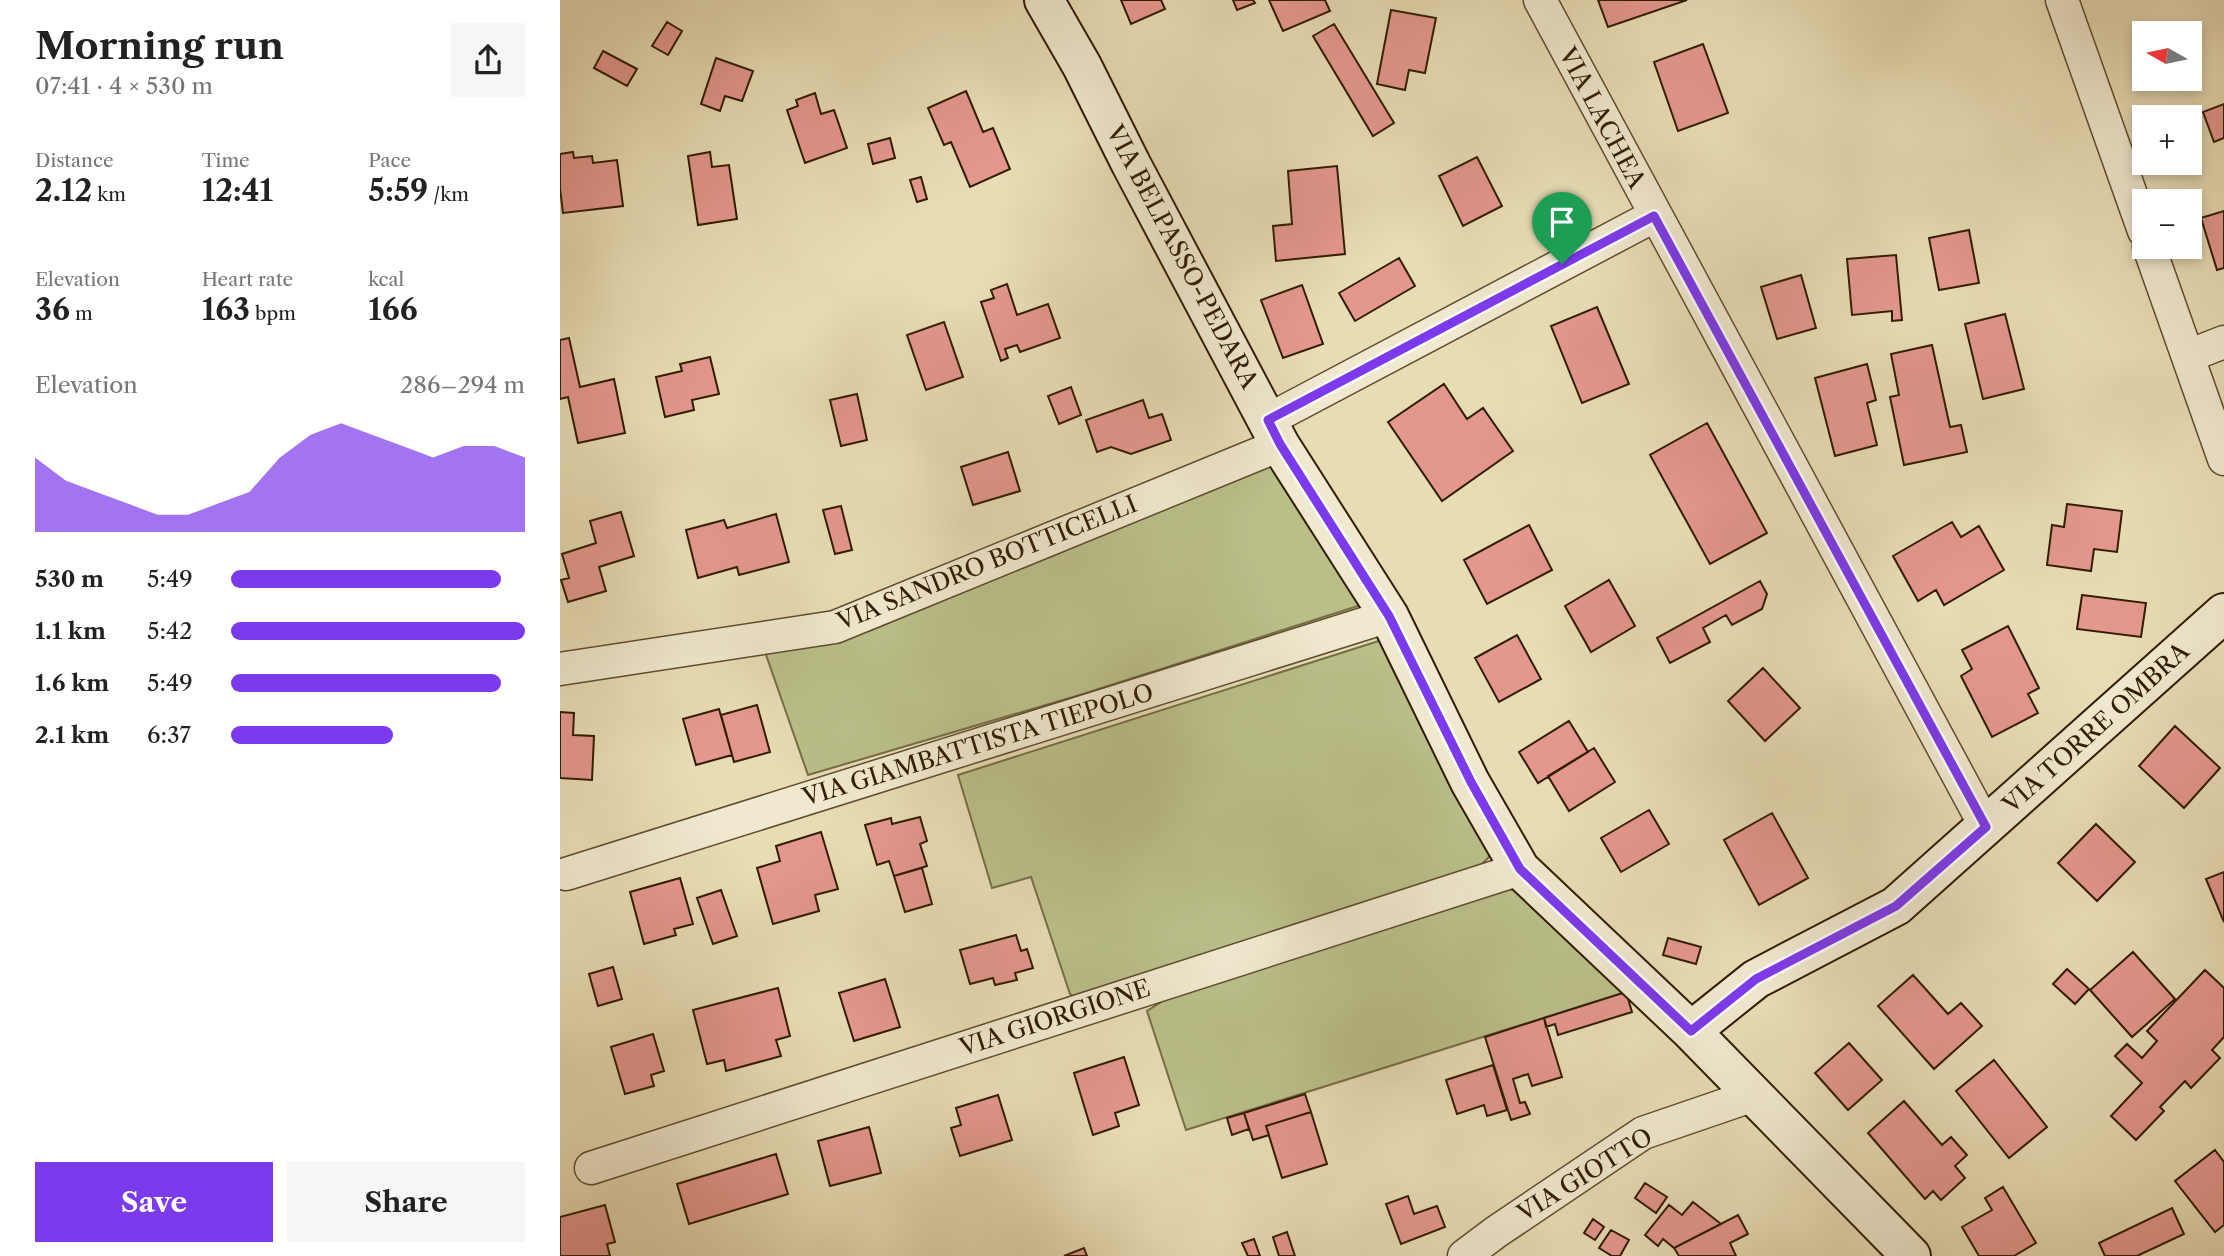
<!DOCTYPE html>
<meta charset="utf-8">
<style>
:root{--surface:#fff;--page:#f6f6f6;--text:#222;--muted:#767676;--accent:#7c3aed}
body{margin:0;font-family:"Libre Caslon Text",serif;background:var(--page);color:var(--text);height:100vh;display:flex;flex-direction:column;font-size:26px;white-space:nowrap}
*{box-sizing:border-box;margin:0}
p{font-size:23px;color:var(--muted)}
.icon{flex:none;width:38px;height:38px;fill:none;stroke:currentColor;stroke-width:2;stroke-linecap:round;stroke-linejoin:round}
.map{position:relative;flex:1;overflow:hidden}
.side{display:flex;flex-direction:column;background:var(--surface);width:560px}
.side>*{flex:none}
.needle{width:46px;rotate:279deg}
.tools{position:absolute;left:1572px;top:21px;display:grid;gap:14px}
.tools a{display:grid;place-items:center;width:70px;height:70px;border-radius:0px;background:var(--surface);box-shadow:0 4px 10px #0003;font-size:35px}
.pin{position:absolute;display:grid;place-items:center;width:60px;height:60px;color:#fff;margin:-72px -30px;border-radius:50% 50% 50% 0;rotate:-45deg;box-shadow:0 0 7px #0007}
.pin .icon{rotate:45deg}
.round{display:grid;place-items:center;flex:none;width:74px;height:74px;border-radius:0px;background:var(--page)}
.summary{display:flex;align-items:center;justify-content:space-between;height:119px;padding:0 35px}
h1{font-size:38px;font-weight:700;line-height:52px}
.stats{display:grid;grid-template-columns:repeat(3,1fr);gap:10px;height:119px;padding:7px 35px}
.stats div{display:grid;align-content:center}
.stats b{font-size:30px;font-weight:700}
.stats small{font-size:19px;font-weight:400}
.stats p{font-size:19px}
.chart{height:196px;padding:14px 35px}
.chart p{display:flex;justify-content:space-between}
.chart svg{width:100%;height:126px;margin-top:7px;fill:var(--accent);opacity:.7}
.button{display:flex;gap:14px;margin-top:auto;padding:14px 35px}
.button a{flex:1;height:80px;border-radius:0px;background:var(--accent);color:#fff;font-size:28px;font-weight:700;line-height:80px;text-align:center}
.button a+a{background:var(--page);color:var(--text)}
ul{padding:0 35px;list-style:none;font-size:23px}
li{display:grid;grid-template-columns:112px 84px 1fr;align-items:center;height:52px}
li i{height:18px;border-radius:9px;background:var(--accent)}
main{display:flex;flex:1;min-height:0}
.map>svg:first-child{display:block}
.green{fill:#babf8a;stroke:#766e45;stroke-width:2}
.building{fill:#e4978e;stroke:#311d00;stroke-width:2}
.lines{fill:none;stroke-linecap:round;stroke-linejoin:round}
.street-casing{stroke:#5f4d2d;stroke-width:35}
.secondary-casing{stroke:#311d00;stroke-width:42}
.street{stroke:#f0e8cf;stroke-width:32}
.secondary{stroke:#f0e8cf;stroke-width:38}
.route-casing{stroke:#fff;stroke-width:14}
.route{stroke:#7c3aed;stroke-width:9}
.labels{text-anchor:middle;stroke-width:5;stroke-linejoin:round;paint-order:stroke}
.street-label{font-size:24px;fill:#311d00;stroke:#f0e8cf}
</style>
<main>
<section class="side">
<div class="summary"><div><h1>Morning run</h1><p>07:41 · 4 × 530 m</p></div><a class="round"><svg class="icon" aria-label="share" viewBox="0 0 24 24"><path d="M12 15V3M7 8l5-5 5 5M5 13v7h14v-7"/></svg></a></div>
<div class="stats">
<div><p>Distance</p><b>2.12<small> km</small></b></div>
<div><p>Time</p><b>12:41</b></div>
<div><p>Pace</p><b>5:59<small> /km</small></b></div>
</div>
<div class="stats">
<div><p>Elevation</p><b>36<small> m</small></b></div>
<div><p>Heart rate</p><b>163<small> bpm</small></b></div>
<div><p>kcal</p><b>166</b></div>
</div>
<div class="chart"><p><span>Elevation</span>286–294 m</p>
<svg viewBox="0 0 160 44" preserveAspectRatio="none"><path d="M0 44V18L10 26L20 30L30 34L40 38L50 38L60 34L70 30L80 18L90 10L100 6L110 10L120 14L130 18L140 14L150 14L160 18V44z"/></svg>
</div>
<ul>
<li><b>530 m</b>5:49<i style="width:92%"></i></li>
<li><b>1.1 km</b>5:42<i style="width:100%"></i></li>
<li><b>1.6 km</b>5:49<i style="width:92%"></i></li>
<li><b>2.1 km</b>6:37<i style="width:55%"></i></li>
</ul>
<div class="button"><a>Save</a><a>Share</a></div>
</section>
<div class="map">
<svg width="1664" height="1256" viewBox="0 0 1664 1256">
<rect width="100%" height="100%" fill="#e8dcb5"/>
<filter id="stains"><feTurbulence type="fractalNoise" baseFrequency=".00286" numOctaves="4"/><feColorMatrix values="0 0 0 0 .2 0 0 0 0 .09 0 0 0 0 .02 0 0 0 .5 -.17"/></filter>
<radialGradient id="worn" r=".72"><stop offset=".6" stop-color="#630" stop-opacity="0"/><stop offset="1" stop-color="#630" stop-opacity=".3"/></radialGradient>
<!-- green -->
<path class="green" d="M710,466L726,470L800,592L798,606L523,694L248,775L204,649L309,631Z
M828,638L934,852L918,868L517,999L510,994L471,877L432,888L398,775Z
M947,889L967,892L1066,992L626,1130L587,1011L606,999Z"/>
<!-- building -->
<path class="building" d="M561,0H601L605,9L571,24Z
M673,0H693L695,3L677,10Z
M709,0H765L770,11L723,31Z
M1038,0H1127L1048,27Z
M831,10L876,18L865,73L849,70L845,90L817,84Z
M107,22L122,31L108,55L92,46Z
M774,24L834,123L813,136L753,36Z
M1143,44L1168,113L1118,131L1094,62Z
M43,51L77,69L67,86L34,68Z
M156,58L193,71L182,101L165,96L160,111L141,104Z
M406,91L423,132L433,128L450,169L410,187L391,142L384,145L368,108Z
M255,93L261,114L274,110L287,148L245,163L227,110L238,106L236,100Z
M1664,104V138L1654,142L1643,112Z
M330,138L335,158L313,164L308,144Z
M13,152L14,158L32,156L33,163L57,160L63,206L3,213L0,188V154Z
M150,152L152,167L169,165L177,219L138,225L128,156Z
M917,157L942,206L903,226L879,176Z
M777,166L785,254L716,261L713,226L732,224L728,171Z
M361,177L367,199L357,202L350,180Z
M1664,211V268L1657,270L1641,218Z
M1409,230L1419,283L1379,290L1369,238Z
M1336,255L1342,320L1332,321V311L1292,315L1287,259Z
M839,258L855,286L795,321L779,293Z
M1241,275L1256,328L1217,339L1201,287Z
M447,284L457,315L488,304L500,338L460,352L457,345L445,349L448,358L441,361L421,302L434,298L431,290Z
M742,285L763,344L723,358L701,300Z
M1037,307L1069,384L1022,403L991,326Z
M1445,314L1464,389L1423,399L1405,324Z
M384,322L403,377L366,390L347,335Z
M9,338L20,387L54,379L65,433L18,443L8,397L0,399V340Z
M1372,345L1390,427L1401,425L1407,452L1344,465L1330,397L1339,395L1331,354Z
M150,357L159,394L132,400L134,410L105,417L96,377L122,371L120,364Z
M1307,364L1316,400L1307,403L1317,445L1275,456L1255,378Z
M884,384L907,419L923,408L953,451L882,501L828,422Z
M511,387L521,415L499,424L488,396Z
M297,394L307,440L281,446L270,400Z
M583,400L589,418L602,414L611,440L571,454L551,447L537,452L526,420Z
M1147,423L1207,533L1150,564L1090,455Z
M448,452L460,491L413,505L401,467Z
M1507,504L1562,511L1557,552L1534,549L1531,571L1487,565L1492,525L1504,527Z
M281,506L292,550L275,554L263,510Z
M61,512L74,556L39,567L46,591L8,602L1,580L9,578L2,554L36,543L30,521Z
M216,514L229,562L179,575L177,567L138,578L126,530L164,520L167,528Z
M1392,522L1401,537L1419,526L1444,570L1384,605L1376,590L1358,601L1333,556Z
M969,525L992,570L927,604L904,560Z
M1049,580L1075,626L1031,652L1005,606Z
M1200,581L1207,594L1202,609L1172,625L1166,615L1143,628L1150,642L1110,663L1097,638Z
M1522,595L1586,603L1581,637L1517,629Z
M1448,626L1479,688L1468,694L1478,713L1432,737L1401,676L1412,669L1402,650Z
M957,635L981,679L939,702L915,658Z
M1203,668L1240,708L1205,741L1168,701Z
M197,705L210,752L174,762L161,715Z
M159,709L172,755L136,765L123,719Z
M0,712L14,713L13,735L34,736L32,780L0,778Z
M1009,721L1028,752L978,783L959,752Z
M1615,726L1660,768L1624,808L1579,766Z
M1034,748L1055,782L1009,811L988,776Z
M1089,810L1109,844L1061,872L1041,838Z
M1212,813L1248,878L1199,905L1164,840Z
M360,817L367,841L360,844L367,866L334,876L329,861L317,865L305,825L331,818L332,824Z
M1536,824L1575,862L1537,901L1498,863Z
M261,832L278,889L255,895L259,911L213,924L197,868L220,861L216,846Z
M362,868L372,904L345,912L334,876Z
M1664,872V922L1646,879Z
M120,878L133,924L114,929L116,935L84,944L70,892Z
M161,890L177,936L153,944L137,898Z
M456,935L461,951L467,949L473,968L455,973L457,980L435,985L433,978L410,984L400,950Z
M1108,938L1141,947L1136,964L1103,955Z
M1573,952L1615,999L1572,1037L1530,990Z
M53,967L62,999L38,1006L29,974Z
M1507,969L1529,989L1515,1004L1493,984Z
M1645,970L1664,988V1037L1652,1050L1660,1058L1631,1088L1625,1081L1600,1107L1604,1111L1576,1140L1551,1116L1582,1083L1555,1056L1567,1044L1582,1058L1597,1041L1587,1031Z
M1353,975L1388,1014L1401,1003L1422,1026L1374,1069L1318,1006Z
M325,979L340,1027L294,1041L279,993Z
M218,988L230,1036L216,1040L221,1056L166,1071L164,1060L147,1064L133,1010Z
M1066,992L1072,1012L998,1035L995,1024L986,1027L984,1018Z
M984,1018L1002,1077L972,1086L968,1074L953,1079L960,1103L965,1102L970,1114L951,1120L925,1037Z
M93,1034L104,1071L91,1075L94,1086L65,1094L51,1047Z
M1289,1043L1322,1080L1288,1110L1255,1073Z
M564,1057L579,1105L555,1113L559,1126L533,1135L514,1073Z
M1434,1060L1487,1127L1449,1158L1396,1091Z
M933,1065L947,1110L927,1116L924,1105L897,1114L886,1080Z
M745,1094L751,1112L706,1126L709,1135L693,1140L684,1113Z
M438,1095L452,1140L400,1156L391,1128L401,1125L396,1108Z
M1344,1101L1382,1145L1391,1137L1407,1155L1395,1166L1405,1178L1381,1200L1373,1191L1365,1199L1308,1133Z
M751,1112L767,1164L722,1178L706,1126Z
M684,1113L689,1129L672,1135L667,1118Z
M309,1127L321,1173L270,1186L258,1141Z
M1655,1150L1664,1162V1225L1655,1232L1615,1181Z
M216,1154L228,1194L129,1224L117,1184Z
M1085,1183L1107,1197L1096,1213L1075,1198Z
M1443,1187L1476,1243L1454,1256H1419L1402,1227L1432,1210L1425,1198Z
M848,1196L854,1214L877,1206L885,1227L841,1244L826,1204Z
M1133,1202L1161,1224L1114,1248L1103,1239L1098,1246L1085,1235L1109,1205L1122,1215Z
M45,1205L55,1242L47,1244L50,1256H0V1217Z
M1612,1208L1624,1234L1577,1256H1545L1539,1243Z
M1178,1215L1188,1234L1170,1243L1176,1256H1119L1114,1248Z
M1033,1219L1044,1227L1035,1240L1024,1233Z
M1051,1230L1069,1240L1060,1256H1052L1039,1248Z
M727,1232L735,1256H719L713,1237Z
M694,1239L700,1256H688L682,1243Z
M524,1248L527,1256H504Z"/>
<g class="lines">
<!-- street casing -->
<g class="street-casing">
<path id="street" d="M980,0L1426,827
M1502,0L1584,231
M1589,247L1664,459
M1628,356L1664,342
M708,420L1094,216
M0,669L275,627L720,445
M6,874L829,616
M31,1168L960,869
M904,1256L936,1232L1083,1133L1194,1095"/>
</g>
<!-- secondary casing -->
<g class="secondary-casing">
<path id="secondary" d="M484,0L522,66L571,164L720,445L829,616L910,782L960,869L1131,1031L1351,1256
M1131,1031L1196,979L1336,906L1664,613"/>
</g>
<!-- street -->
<use href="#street" class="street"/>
<!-- secondary -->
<use href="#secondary" class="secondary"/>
</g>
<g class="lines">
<!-- route casing -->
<g class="route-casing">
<path id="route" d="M1094,216L1426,827L1336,906L1196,979L1131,1031L960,869L911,782L829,616L720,444L708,420Z"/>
</g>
<!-- route -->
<use href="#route" class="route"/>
</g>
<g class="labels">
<!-- street labels -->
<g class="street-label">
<text transform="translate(1042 118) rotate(62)" y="8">VIA LACHEA</text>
<text transform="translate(622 257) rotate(62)" y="8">VIA BELPASSO-PEDARA</text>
<text transform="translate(427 563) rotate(-22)" y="8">VIA SANDRO BOTTICELLI</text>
<text transform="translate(1536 728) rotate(-42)" y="8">VIA TORRE OMBRA</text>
<text transform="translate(418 745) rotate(-17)" y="8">VIA GIAMBATTISTA TIEPOLO</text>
<text transform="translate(495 1018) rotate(-18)" y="8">VIA GIORGIONE</text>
<text transform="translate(1025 1175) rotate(-32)" y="8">VIA GIOTTO</text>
</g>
</g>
<rect width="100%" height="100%" filter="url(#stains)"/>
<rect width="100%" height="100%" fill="url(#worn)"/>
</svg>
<div class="tools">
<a><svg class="needle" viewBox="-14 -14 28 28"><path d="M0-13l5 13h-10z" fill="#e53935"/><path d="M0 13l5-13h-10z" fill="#767676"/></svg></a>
<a>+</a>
<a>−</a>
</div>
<div class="pin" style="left:1002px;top:264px;background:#1e9e55"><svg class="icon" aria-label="arrive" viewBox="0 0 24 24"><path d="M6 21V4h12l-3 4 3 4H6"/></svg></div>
</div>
</main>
